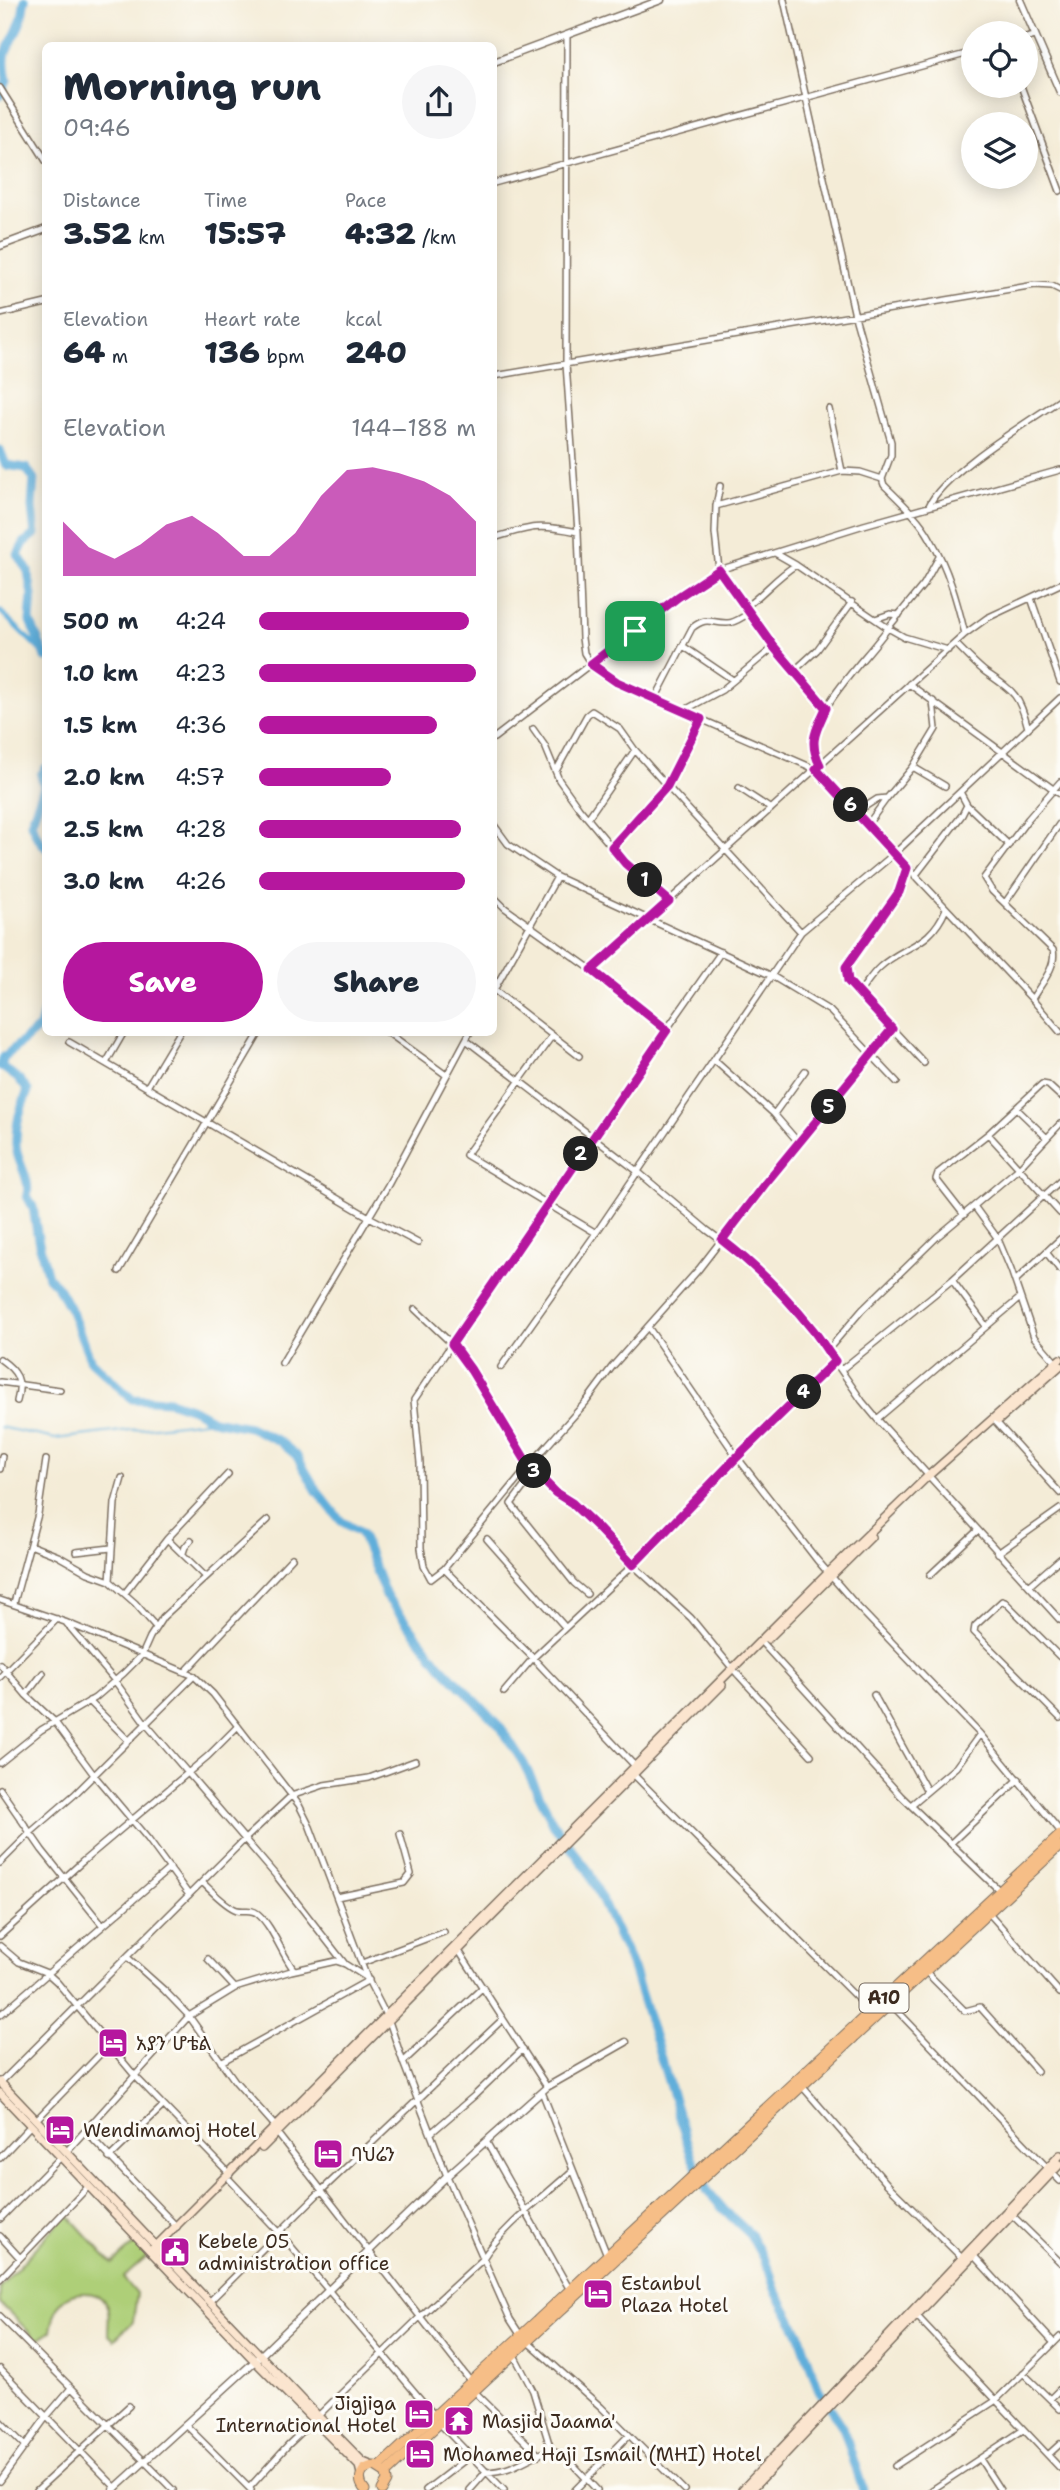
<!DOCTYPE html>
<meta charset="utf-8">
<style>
:root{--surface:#fff;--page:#f6f6f7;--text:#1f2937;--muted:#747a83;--accent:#b5179e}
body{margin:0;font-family:"Shantell Sans","Noto Sans Ethiopic",sans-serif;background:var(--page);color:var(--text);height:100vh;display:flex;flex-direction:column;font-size:26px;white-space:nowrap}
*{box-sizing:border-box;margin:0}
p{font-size:23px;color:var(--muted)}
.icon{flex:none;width:38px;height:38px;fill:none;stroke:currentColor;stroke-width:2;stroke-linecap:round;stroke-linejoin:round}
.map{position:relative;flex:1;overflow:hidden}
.details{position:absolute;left:42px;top:42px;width:455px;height:994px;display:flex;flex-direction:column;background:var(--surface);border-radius:10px;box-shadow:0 4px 18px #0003}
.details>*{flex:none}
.controls{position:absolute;left:961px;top:21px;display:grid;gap:14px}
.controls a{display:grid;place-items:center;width:77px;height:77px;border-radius:50%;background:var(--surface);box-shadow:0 4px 18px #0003;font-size:35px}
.pin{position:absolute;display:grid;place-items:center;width:60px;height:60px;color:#fff;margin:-30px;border-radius:14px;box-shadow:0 4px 10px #0006}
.km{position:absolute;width:35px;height:35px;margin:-18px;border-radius:50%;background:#222;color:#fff;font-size:19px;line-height:35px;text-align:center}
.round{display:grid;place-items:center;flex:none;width:74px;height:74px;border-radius:37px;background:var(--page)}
.head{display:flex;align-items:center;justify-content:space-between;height:119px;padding:0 21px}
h1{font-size:38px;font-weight:800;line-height:52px}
.figures{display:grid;grid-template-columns:repeat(3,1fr);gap:10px;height:119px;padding:7px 21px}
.figures div{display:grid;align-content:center}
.figures b{font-size:30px;font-weight:800}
.figures small{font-size:19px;font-weight:400}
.figures p{font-size:19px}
.chart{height:196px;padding:14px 21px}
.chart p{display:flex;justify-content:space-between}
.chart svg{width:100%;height:126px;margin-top:7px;fill:var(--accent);opacity:.7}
.button{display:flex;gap:14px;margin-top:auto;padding:14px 21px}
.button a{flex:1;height:80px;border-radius:42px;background:var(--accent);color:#fff;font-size:28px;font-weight:800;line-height:80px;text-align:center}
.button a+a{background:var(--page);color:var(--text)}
ul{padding:0 21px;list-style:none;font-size:23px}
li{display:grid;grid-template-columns:112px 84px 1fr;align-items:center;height:52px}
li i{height:18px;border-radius:9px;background:var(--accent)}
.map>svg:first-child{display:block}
.green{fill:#aecf78;stroke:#747c4b;stroke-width:2}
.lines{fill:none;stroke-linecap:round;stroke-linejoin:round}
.stream{stroke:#60aeda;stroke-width:2}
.canal{stroke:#60aeda;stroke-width:5}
.river{stroke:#60aeda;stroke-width:9}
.minor-casing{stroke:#7c6e5f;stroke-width:8}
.tertiary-casing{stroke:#7c6e5f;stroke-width:9}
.secondary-casing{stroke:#7c6e5f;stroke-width:10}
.trunk-casing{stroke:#7c6e5f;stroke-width:11}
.minor{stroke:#fff;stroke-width:5}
.tertiary{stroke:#fff;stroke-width:6}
.secondary{stroke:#fbe5cf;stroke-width:7}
.trunk{stroke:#f6be87;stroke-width:9}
.route-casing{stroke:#fff;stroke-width:14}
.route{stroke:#b5179e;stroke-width:9}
.labels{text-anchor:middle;stroke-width:6;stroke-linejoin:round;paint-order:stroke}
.shield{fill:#fdfcf7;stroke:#75695f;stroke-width:2}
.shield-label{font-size:18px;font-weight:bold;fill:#3b2a1e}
.poi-label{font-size:19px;fill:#3b2a1e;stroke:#fdfcf7;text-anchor:start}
</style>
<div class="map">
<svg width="1060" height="2490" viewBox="0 0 1060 2490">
<rect width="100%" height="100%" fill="#fdfcf7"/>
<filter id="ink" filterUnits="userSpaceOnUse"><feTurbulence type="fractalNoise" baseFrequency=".0143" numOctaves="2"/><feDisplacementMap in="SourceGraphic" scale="14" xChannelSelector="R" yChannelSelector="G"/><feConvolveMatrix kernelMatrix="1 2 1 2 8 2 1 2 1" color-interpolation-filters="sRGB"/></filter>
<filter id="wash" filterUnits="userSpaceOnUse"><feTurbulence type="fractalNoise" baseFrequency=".00686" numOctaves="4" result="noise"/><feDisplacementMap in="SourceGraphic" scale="28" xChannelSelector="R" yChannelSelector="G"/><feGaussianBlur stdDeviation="1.57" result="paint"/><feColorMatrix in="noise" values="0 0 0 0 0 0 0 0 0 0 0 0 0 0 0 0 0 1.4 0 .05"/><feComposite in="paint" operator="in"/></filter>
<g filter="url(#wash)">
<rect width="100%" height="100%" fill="#f4ecd7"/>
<!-- green -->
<path class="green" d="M67,2214L112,2264L136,2243L148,2256L123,2278L137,2294L133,2322L114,2340L108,2334C108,2324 111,2309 104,2301C96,2290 73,2291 63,2300C55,2308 53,2320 51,2331L37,2340L0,2303V2287Z"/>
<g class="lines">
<!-- stream -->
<path class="stream" d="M0,1427L55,1439L213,1420"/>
<!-- canal -->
<path class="canal" d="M0,611L44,654"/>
<!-- river -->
<path class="river" d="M0,95L7,81C0,45 11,50 20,23C23,16 23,7 25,0
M0,450L6,465L26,468L34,479L32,507L35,534L24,543L18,555L28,571L32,595L30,621L46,658
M46,768L41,775L44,787L31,823L37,837L46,848
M46,1005L40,1027L4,1057L1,1066L20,1080L28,1091C20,1108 15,1127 16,1146C17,1163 31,1178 27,1196L33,1207L38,1239L48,1277L57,1286L71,1311L91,1361L132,1399L169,1401L193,1409L213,1420L249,1427L279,1441L296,1455L317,1491L341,1521L361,1533L386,1596L440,1665L500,1726L523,1762L555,1827L588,1870L633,1968L691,2155L707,2190L724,2210L750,2234L769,2269L775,2289L799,2333L819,2391L843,2427L863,2490"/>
</g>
</g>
<g filter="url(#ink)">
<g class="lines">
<!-- minor casing -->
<g class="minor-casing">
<path id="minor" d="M784,0L855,316L891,442V455L882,479L884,485C900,501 919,518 930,538C948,568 957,601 965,634
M567,35L566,364L578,532L582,638L584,653L591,664L616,682L815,769L1032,999L1060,1032
M1026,38L1035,36
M1021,86L1060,191
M0,88L46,161
M494,183L973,52
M0,314L46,303
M494,376L1035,285L1052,286L1060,290
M829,409L842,471
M720,486L716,506L715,533L719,570L774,647L826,708
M716,506L842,471L860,472L882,479
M929,506C942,474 1028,422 1060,400
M494,538C531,526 539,524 578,532
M775,553L796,565
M1031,598L1060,682
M744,608C763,595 776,577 796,565L888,628L924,584L939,557
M875,619L890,614L899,615
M955,643C965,653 974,663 984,671C1013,691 1019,693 1028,728
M683,646L733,680
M794,671L817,650L852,602
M909,684L1060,794
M655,699L692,628C707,616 710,623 726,623C734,624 742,617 748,614
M683,711L722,690L774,647
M533,729L545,746L559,780L579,808L625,863L669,901
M494,738L678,597L719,570L864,525L1060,470
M820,765C817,759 812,752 813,745C815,706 866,659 888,628L904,637L948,650
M913,767L945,786
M556,771L587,715L592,711L620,729L635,750L667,786L801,932
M739,788L771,809
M967,805L1009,845
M857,812L877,799L887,798L913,767L936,729L933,701
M588,818L635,750
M868,824L887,798
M494,825L508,844L557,877L772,976L830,1011L897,1082
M612,847L667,786L701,719
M907,868L899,892L846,967L848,981L924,1063
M915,876L962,815L967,805L960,792
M494,897L505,908L592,970L667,1030
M1005,903L1060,823
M592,970L965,634L987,618L1060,584
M494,990L557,877
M494,990L579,1056
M859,993C866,984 872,974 880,967C906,944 930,947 946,909
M1032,999C1040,985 1057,967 1053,950L992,891L984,878L1028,819L1060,782
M387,1032L446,1075
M552,1036L466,1155L596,1233
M466,1040L637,1171L707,1230L749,1261L814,1331L862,1401L877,1419L1060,1620
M69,1042L369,1217L418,1243
M714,1060L774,1114L799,1143
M106,1063L124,1032
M147,1087L180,1032
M1016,1108L1047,1138
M774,1114L805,1071
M988,1134L1060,1213
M974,1206L998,1239L1011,1270L1034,1337L1058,1365
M964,1215L936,1179L938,1173L988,1134L1042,1084L1048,1085L1060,1096
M1046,1252L1060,1270
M119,1271L260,1032
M952,1280L986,1326
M1015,1281L1060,1239
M415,1309L452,1344L471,1370L529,1466L556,1493L572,1503L633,1565L691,1618L732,1668L811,1755
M648,1327L737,1457L817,1560L858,1607L980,1734L1060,1831
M827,1351L862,1310L937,1237L1018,1169L1060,1124
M0,1359C17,1371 23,1380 17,1401
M282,1363L388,1185L470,1032
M501,1367L596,1233L801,932L894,854L1060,698
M841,1370L952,1280L1060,1181
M0,1382L60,1390
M877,1419L1020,1298
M996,1422L1060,1493
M0,1469L2,1456
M535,1472L511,1504L574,1583L587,1594
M167,1539L206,1577
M487,1539L565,1627
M30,1545L58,1556L88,1573L110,1581L135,1603L156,1627
M76,1552L111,1548
M183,1553L185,1547L191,1540
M998,1553L1060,1509
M444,1569L529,1466L586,1402L612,1367L699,1269L764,1185L892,1029
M930,1575L977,1531
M110,1581L115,1503L122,1478
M1029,1586L1060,1559
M125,1593L167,1539L228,1474
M0,1600L65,1622L194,1676L213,1694L299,1805L310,1827L367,1978L389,2021L403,2062L447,2176L510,2319L521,2336L601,2407L684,2490
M14,1603L38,1514L46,1460
M67,1624L115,1681L146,1724L278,1878L345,1964
M763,1644L901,1796L1000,1891
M1060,1657L1005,1602L1002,1601L975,1626L974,1632L1060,1718
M0,1664L26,1695L55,1722L94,1775L148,1839L189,1895
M186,1671L292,1558
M0,1677L57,1619
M504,1692L533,1658L633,1565L737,1457L835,1361
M26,1695L43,1673
M874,1695L927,1791
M89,1701L129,1741
M0,1763L41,1730L95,1698L124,1673L142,1655L150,1637L163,1617L268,1520
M634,1765L533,1658L444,1569L431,1579L424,1566L421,1548L420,1463L414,1400L592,1136L721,952
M632,1773L870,2011
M0,1789L42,1850L103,1926
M911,1805L956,1767L980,1734
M951,1843L1019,1779
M0,1863L30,1833L74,1795L194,1676
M202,1882C211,1890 225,1906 237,1910C245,1912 251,1908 258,1914C273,1927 281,1953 294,1970
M337,1897L404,1883L411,1874L400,1834
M988,1912L1060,1993
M0,1936L82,1862L208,1756L238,1726
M0,1946L19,1962L47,1973L57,1982L135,2076L230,2174
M459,1951L547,2087
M127,1957L164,1990L189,2016L235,2081L276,2127L277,2133L471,2382
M208,1959L235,1988
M362,1963L444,1932
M925,1971L965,2011L980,2007L1037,2071
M889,2002L1060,2181
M0,2015L170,1868
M221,2062L369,1980
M403,2062L483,1987
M0,2083L245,1839L291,1796L324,1785L369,1778L415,1761
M801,2085L888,2185L963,2259
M542,2092L607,2255
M36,2120L109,2045
M85,2131L177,2227
M431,2133L474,2096L523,2049
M487,2143L570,2290
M66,2152L189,2016L235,1988L291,1971L336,1961L345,1964L367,1978
M0,2158L31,2125
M109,2158L163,2106
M230,2180L279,2232L435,2416
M1012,2215L1060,2262
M0,2219L61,2157
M0,2236L20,2258
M974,2256L1054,2343
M0,2279L89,2186
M209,2302L321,2191L503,2019
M914,2313L1060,2468
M0,2316L173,2490
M513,2353L533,2391L551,2450
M0,2369L116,2488
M1023,2373L1060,2409
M474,2391L539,2455
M1050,2399L1060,2389
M318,2416L420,2317L482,2260C501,2228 545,2196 573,2170
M0,2421L24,2445
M439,2423L504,2490
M185,2424L251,2490
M1048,2455L1060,2444
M980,2459L1000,2490
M895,2466L995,2401L1060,2337
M0,2481L47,2416L71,2388
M249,2488L288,2445L313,2421
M37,2490L129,2406
M426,2490L470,2456
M470,2490L486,2472C516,2471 525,2457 551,2450L567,2458L597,2490
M575,2490L629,2435
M932,2490L1023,2430"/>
</g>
<!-- tertiary casing -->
<g class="tertiary-casing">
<path id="tertiary" d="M1020,0L1060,92
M494,62L661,0
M0,246L46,229
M113,2490L255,2361L447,2176L547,2087L626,2042"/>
</g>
<!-- secondary casing -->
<g class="secondary-casing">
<path id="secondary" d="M999,1420L1060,1366
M768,1639L871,1537
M0,2082L318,2416L363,2462L373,2466
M0,2093L255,2361L359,2466L361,2474
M262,2148L722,1685
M151,2251L828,1573L927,1477L1060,1359
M155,2255L167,2243
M742,2490L1060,2155
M751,2490L1060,2164"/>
</g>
<!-- trunk casing -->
<g class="trunk-casing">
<path id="trunk" d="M379,2467L1060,1835
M386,2473L1060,1846
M365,2490C356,2479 361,2467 375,2466L386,2473L387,2481L382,2490"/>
</g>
<!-- minor -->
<use href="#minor" class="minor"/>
<!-- tertiary -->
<use href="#tertiary" class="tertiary"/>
<!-- secondary -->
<use href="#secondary" class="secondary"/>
<!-- trunk -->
<use href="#trunk" class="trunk"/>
</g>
</g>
<g class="lines" filter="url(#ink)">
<!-- route casing -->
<g class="route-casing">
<path id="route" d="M719,570L774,647L826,708C816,731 808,741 820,765L816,769L907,868L899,892L846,967L848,981L892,1029L764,1185L722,1240C756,1266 786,1296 813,1330C821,1340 827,1351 835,1361L737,1457L633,1565L596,1526L572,1503L556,1493L529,1466L471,1370L452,1344L667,1030L592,970L669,901L625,863L612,847L667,786L701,719L617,682L591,664L678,597Z"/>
</g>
<!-- route -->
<use href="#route" class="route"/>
</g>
<!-- icons -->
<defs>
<g id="hotel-square" transform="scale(1.575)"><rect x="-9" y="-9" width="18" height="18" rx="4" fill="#b5179e" stroke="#fdfcf7"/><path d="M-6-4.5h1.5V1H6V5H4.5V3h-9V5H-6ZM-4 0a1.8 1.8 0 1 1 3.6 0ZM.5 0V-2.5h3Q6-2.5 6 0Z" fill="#fff"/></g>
<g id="civic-square" transform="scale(1.575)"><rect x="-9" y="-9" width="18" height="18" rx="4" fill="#b5179e" stroke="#fdfcf7"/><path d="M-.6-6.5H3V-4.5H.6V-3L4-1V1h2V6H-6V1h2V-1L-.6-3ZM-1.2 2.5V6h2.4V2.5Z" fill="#fff"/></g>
<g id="temple-square" transform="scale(1.575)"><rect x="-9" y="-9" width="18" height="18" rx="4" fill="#b5179e" stroke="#fdfcf7"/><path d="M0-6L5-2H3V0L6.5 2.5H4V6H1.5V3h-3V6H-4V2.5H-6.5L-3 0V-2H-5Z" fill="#fff"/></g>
</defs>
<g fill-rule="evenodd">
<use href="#hotel-square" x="113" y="2043"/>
<use href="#hotel-square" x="60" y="2130"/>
<use href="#hotel-square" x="328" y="2154"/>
<use href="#civic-square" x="175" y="2252"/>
<use href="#hotel-square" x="598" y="2294"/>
<use href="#hotel-square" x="419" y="2414"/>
<use href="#temple-square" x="459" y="2421"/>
<use href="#hotel-square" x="420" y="2454"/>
</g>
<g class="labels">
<!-- shield labels -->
<rect class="shield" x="859.5" y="1983.5" width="49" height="29" rx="5"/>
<g class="shield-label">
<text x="884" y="2004">A10</text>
</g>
<!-- poi labels -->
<g class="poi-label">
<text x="136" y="2050">አያን ሆቴል</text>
<text x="83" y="2137">Wendimamoj Hotel</text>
<text x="351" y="2161">ባህሬን</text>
<text x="198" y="2248">Kebele 05<tspan x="198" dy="22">administration office</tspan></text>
<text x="621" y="2290">Estanbul<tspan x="621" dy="22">Plaza Hotel</tspan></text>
<text x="396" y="2410" text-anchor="end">Jigjiga<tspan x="396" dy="22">International Hotel</tspan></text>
<text x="482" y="2428">Masjid Jaama'</text>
<text x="443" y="2461">Mohamed Haji Ismail (MHI) Hotel</text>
</g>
</g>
</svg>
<div class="controls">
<a><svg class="icon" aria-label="locate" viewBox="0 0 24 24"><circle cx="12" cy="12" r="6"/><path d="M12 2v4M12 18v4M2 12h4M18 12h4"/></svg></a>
<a><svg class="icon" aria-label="layers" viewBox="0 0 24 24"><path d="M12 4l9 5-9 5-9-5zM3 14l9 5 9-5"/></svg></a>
</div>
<div class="pin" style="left:635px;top:631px;background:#1e9e55"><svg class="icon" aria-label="arrive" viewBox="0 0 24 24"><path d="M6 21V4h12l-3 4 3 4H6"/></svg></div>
<b class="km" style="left:645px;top:880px">1</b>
<b class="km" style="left:581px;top:1154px">2</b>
<b class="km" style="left:534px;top:1471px">3</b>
<b class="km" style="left:804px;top:1392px">4</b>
<b class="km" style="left:829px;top:1107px">5</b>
<b class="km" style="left:851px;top:805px">6</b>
<section class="details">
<div class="head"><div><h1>Morning run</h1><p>09:46</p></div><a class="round"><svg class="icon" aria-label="share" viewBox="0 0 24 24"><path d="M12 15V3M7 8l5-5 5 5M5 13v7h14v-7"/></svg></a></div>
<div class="figures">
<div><p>Distance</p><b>3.52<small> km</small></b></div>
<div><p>Time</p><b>15:57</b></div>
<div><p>Pace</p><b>4:32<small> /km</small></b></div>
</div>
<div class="figures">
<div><p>Elevation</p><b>64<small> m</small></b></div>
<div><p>Heart rate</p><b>136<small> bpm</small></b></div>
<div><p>kcal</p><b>240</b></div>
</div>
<div class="chart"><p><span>Elevation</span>144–188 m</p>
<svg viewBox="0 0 160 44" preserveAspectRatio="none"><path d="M0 44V25L10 34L20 38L30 33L40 26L50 23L60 29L70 37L80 37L90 29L100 16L110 7L120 6L130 8L140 11L150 16L160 25V44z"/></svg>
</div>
<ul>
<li><b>500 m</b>4:24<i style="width:97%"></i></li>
<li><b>1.0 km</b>4:23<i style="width:100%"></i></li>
<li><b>1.5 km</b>4:36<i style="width:82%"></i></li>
<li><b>2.0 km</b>4:57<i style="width:61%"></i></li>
<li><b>2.5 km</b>4:28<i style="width:93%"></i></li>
<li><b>3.0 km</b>4:26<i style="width:95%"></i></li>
</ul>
<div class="button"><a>Save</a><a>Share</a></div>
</section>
</div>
